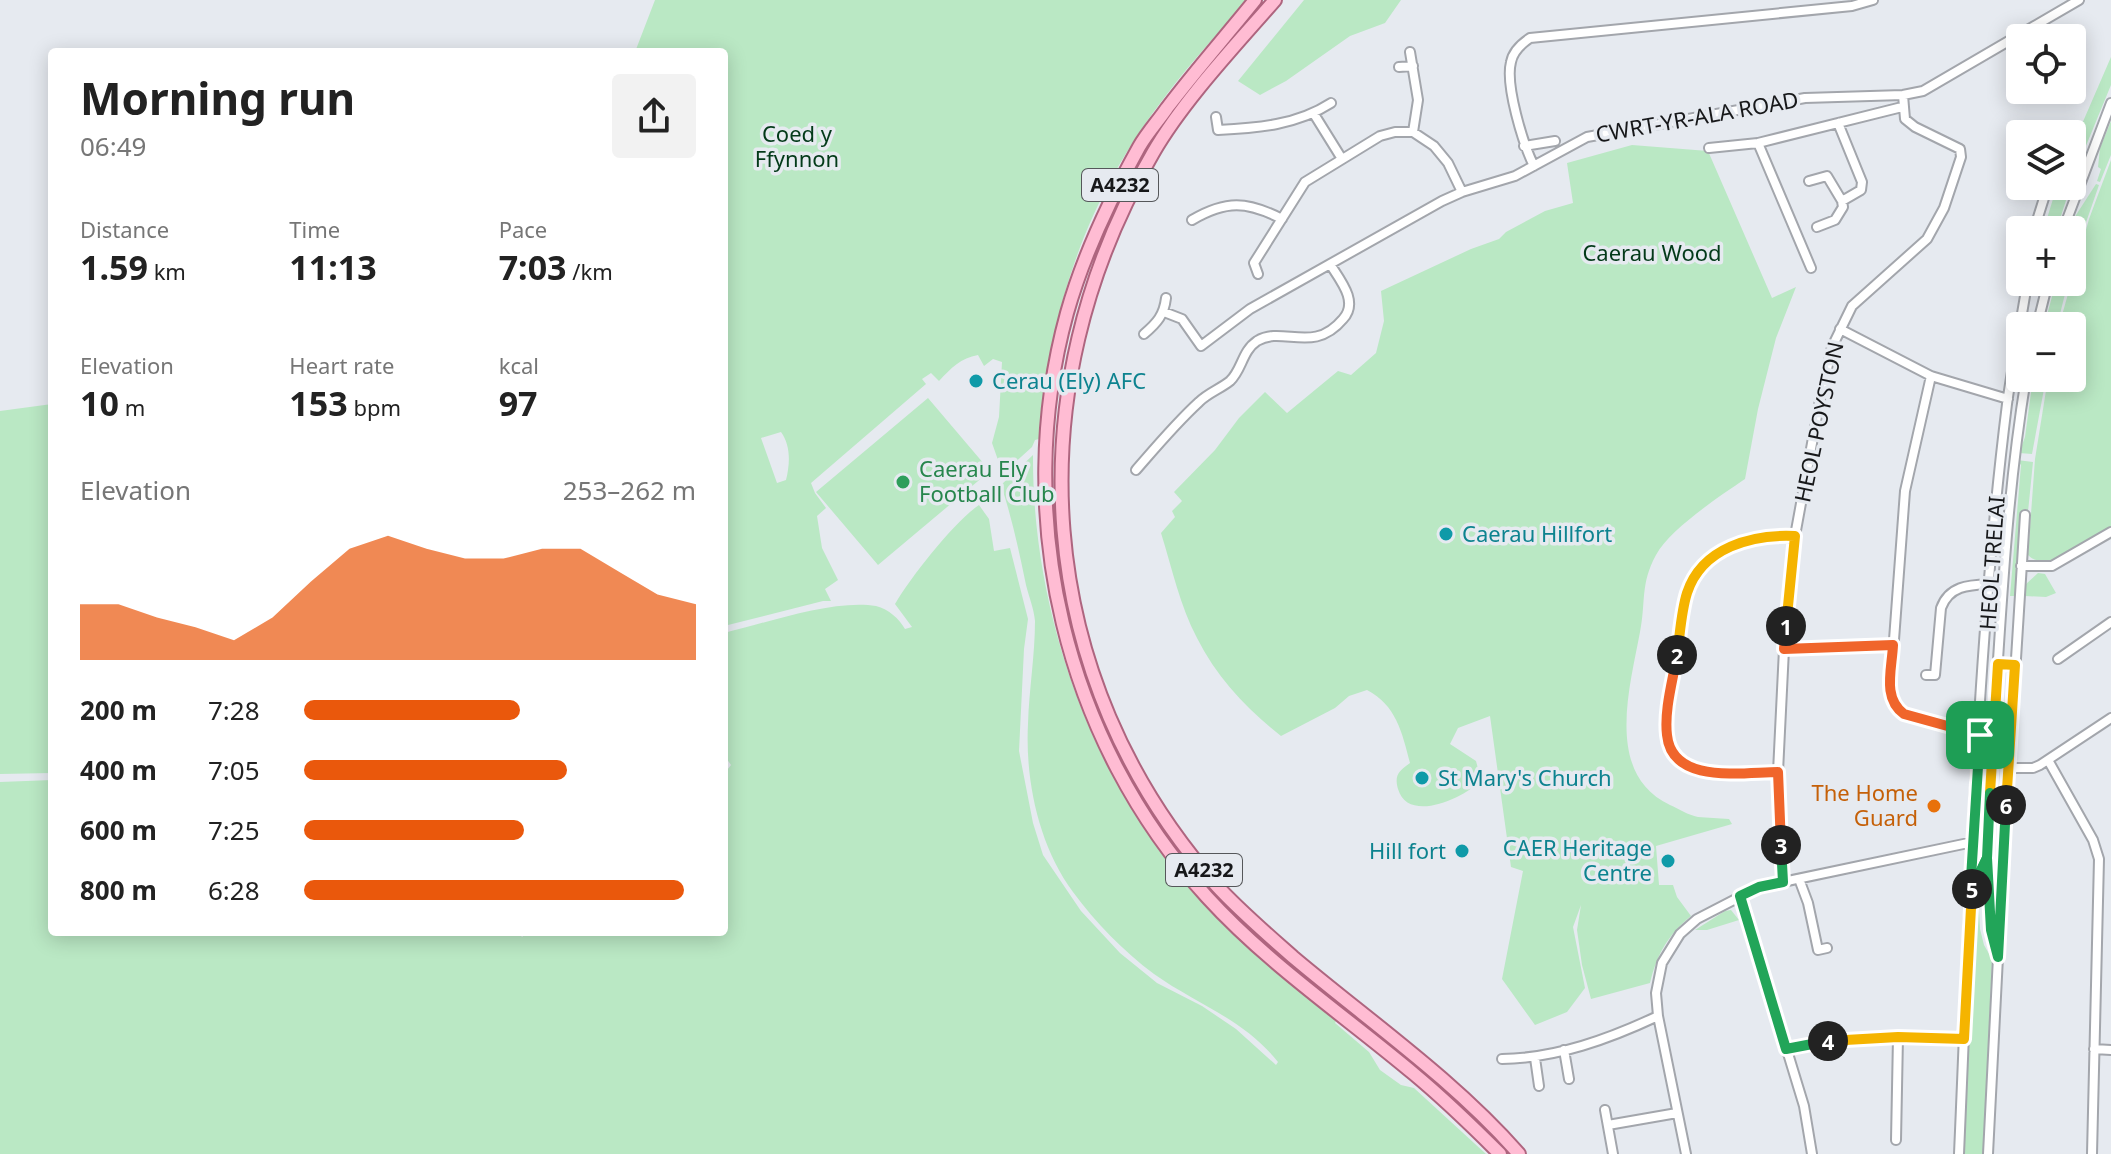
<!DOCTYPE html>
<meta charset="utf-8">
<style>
:root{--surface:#fff;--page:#f2f2f2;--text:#222;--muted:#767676;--accent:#ea580c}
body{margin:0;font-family:"Noto Sans",sans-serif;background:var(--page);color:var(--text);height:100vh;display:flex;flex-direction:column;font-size:30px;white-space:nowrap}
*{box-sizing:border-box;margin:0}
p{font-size:26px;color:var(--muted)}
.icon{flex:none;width:44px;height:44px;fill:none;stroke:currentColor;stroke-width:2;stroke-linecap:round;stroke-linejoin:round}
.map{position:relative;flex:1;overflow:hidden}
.side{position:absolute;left:48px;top:48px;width:680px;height:888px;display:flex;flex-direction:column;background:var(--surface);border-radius:8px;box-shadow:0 4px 20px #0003}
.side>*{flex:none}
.buttons{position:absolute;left:2006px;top:24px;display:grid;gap:16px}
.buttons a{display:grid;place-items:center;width:80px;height:80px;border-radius:8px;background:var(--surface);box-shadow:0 4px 20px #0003;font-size:40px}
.pin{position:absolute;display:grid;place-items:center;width:68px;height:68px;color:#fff;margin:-34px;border-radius:16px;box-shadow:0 4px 12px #0006}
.km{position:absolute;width:40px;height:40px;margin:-20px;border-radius:50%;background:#222;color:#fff;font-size:22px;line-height:40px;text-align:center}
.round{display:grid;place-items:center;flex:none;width:84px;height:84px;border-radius:8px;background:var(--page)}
.head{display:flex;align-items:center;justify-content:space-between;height:136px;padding:0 32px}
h1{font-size:44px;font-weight:700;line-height:60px}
.stats{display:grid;grid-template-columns:repeat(3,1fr);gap:12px;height:136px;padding:8px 32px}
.stats div{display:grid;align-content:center}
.stats b{font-size:34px;font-weight:700}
.stats small{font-size:22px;font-weight:400}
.stats p{font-size:22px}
.chart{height:224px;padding:16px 32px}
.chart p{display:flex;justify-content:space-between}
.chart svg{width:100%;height:144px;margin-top:8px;fill:var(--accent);opacity:.7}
ul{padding:0 32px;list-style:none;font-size:26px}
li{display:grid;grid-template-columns:128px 96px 1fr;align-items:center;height:60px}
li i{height:20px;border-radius:10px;background:var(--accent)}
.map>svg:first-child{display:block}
.green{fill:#bae8c4;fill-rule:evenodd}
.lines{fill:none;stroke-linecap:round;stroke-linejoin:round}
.street-casing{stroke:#a3a6ac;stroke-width:12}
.primary-casing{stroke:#ae657f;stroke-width:16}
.street{stroke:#fff;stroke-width:8}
.primary{stroke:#ffbcd3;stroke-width:12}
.split-1-casing{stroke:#fff;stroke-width:16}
.split-2-casing{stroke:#fff;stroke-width:16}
.split-3-casing{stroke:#fff;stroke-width:16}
.split-4-casing{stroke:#fff;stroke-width:16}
.split-5-casing{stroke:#fff;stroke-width:16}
.split-6-casing{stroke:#fff;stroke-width:16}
.split-7-casing{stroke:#fff;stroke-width:16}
.split-8-casing{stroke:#fff;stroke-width:16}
.split-1{stroke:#f0652b;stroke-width:10}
.split-2{stroke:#f5b400;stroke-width:10}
.split-3{stroke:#f0652b;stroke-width:10}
.split-4{stroke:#22a559;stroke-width:10}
.split-5{stroke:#f5b400;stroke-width:10}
.split-6{stroke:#22a559;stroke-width:10}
.split-7{stroke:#f5b400;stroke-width:10}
.split-8{stroke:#22a559;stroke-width:10}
.culture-dot{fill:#0f9aa8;stroke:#e6eaf0;stroke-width:3}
.leisure-dot{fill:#2e9e5b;stroke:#e6eaf0;stroke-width:3}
.food-dot{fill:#e8710a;stroke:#e6eaf0;stroke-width:3}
.labels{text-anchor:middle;stroke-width:7;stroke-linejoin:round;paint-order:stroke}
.shield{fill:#e6eaf0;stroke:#55575a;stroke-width:2}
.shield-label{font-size:20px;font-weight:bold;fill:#17181a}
.street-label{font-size:22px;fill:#17181a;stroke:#e6eaf0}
.park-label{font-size:22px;fill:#033a19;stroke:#e6eaf0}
.culture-label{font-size:22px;fill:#0d838f;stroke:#e6eaf0;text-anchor:start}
.leisure-label{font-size:22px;fill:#27864d;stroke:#e6eaf0;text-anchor:start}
.food-label{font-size:22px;fill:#c56008;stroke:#e6eaf0;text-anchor:end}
</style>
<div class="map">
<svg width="2111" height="1154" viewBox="0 0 2111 1154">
<rect width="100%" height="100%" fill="#e6eaf0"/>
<!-- green -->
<path class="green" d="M655,0H1247C1220,31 1192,61 1167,94C1085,200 1051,306 1039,439L1035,440L1032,447L1010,467L1005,466L998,460L992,443L999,417L1002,362L993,359L984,366L978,355C961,358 951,368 939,381L931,373L922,379L926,384L811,483L815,493L826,508L817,516L822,548L838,580L825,589L831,601H823L724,626V52H635ZM781,432C791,446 790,464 786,480L777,483L761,438Z
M1304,0H1401L1385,23L1350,36L1286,81L1260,95L1238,81Z
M2111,57V85L2083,153L2072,147Z
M2111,121V155L2100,182L2097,181L2101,169L2098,167L2100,148Z
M1632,145L1708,151L1772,298L1796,287L1776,338L1758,409L1745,479C1720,496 1670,529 1656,555C1640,584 1646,603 1640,632C1630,687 1604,774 1670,805C1679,809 1688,815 1698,817C1708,818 1718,818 1729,819L1732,824L1656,846L1659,885H1673L1677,897L1691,916C1668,935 1657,954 1650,983L1591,999L1582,965L1577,930L1581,905L1573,927L1585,988L1567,1012L1535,1025L1502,979L1523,871L1511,867L1490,716L1458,728L1450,744L1476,761L1481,780C1465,798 1408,824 1398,789C1394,775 1399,771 1410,763C1402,732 1396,705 1367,690L1349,696L1335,708L1281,736C1247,709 1217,678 1197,638C1180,606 1172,568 1161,533L1175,517L1172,511L1182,501L1174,492L1215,450L1239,418L1265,392L1287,413L1338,371L1351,375L1376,353L1384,321L1381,291L1471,249L1499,239L1506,232L1545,211L1573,203L1567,163Z
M2111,160V528C2091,539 2047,575 2028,555L2035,459L2048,378H2072V326H2059L2089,219Z
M2096,184L2099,185L2082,234L2067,229Z
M2057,186L2070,188L2060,219V229L2045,225Z
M2056,282H2068L2057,326H2044Z
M2033,378H2046L2032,454L2019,453L2025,437Z
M928,398L990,471L878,565L816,492Z
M52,404V773L0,774V411Z
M1033,455C1032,614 1093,788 1205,904C1245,946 1291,982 1337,1019L1335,1023L1369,1052L1380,1070L1401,1085L1414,1088L1486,1154H0V782L52,780V932H518L522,937L528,932H724V774L731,765L724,755V633C766,623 834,599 876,606C889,609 899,619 905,629L912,627L895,604C911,577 954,522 979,505L989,519L994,551L1010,548L1028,619L1024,649L1019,751L1033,823L1043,855L1081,911L1120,953L1157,983L1202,1006L1236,1029L1276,1065L1278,1062C1244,1019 1196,1004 1154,974C1123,951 1096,923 1073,892C1039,846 1025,781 1028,724C1029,690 1035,655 1035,621C1034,609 1029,597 1026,585C1019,551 1012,518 1001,485Z
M2017,460L2033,462L2028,512L2021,513L2016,596H2010L2021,465Z
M2038,573L2045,574L2056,593L2046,597L2025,596L2026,584Z
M1976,891L1978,892L1980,929L1984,945L1992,959L1984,1154H1964Z
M1731,910L1739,920L1707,930H1695L1725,911Z"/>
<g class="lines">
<!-- street casing -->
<g class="street-casing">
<path id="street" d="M1410,52L1418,100L1413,132
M1399,67L1413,66
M1314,114L1342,159
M1216,117L1218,130C1258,128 1297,125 1331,103
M1758,143L1811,268
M1524,146L1555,141
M1709,148L1758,143L1902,107
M1534,166C1523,144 1505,85 1511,62C1513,51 1521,44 1530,38L1852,6L1873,0
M1809,181L1827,176L1842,201L1861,190L1862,182L1838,123
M1192,220C1226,200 1247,201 1282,219
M1817,227L1835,220L1843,207L1842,201
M2034,230L2045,195
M2063,230L2111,103
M1258,274L1254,263L1305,182L1380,136L1395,132H1413L1434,146L1448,163L1462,192
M1164,312L1182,319L1201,346L1250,309L1442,201L1462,192L1515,176L1587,137L1805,98L1903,95L1923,91L2079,0
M2037,326L2048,282
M1840,329L1931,376L2008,399
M1144,334C1157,323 1164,315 1166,298
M1931,376L1905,491L1890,694L1895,707L1904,714L1980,735
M1136,470C1156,447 1176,423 1199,402C1208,393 1220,389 1230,381C1242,370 1242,351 1257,341C1283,325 1313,355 1343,319C1359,302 1340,280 1330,264
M2021,566H2052L2111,532
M1784,649L1893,645
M2058,659L2111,622
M1926,675H1935L1941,608C1949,586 1968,585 1989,584
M2048,760L2093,840L2099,859L2092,1154
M2008,768H2033L2040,765L2111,718
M1778,772C1736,772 1668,787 1666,725C1671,695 1675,664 1680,634C1682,620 1682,604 1688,591C1705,547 1753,534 1795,536
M1799,879L1808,903L1818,950L1827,948
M1783,882L1778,772L1784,649L1795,536L1819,405L1832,347L1852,306L1927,239L1944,208L1961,157L1960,149L1915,127L1905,119L1903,95
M1972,890L1985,862
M1740,896L1804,1106L1812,1154
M1998,946L2025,515
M1658,1016L1686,1154
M1786,1049L1853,1038L1964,1039
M2094,1049L2111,1050
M1564,1050L1569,1079
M1535,1058L1539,1086
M1502,1059C1557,1058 1609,1039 1658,1016L1656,993L1662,963L1680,934L1697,919L1759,887L1973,842
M1605,1110L1613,1154
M1608,1125L1677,1113
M1896,1140L1898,1037
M1959,1154C1970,904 1976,652 2007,404C2012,368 2019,332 2025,296L2022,282
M1988,1154L1998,957C1978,876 1990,789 1995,707C2002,597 2008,487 2026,378"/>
</g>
<!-- primary casing -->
<g class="primary-casing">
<path id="primary" d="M1255,0C1226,36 1195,71 1167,108C1158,121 1147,133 1139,147C1110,199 1083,256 1067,313C1011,516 1065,742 1207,897C1268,964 1345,1016 1414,1074C1444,1099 1472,1126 1500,1154
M1275,0C1235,46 1183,101 1153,153C1014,390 1032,678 1217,886C1240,911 1267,934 1293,957C1369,1021 1453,1079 1519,1154"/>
</g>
<!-- street -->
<use href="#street" class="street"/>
<!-- primary -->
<use href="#primary" class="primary"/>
</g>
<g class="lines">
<!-- split-1 casing -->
<g class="split-1-casing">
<path id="split-1" d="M1786,626L1784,649L1893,645C1892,669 1882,698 1904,714L1980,735"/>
</g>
<!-- split-2 casing -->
<g class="split-2-casing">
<path id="split-2" d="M1677,655C1680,635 1681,612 1687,593C1702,547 1753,534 1795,536L1786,626"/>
</g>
<!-- split-3 casing -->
<g class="split-3-casing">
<path id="split-3" d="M1677,655C1673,680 1664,710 1667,735C1672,785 1743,772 1778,772L1781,845"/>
</g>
<!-- split-4 casing -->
<g class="split-4-casing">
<path id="split-4" d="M1781,845L1783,882L1759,887L1740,896L1786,1049L1828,1041"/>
</g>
<!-- split-5 casing -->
<g class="split-5-casing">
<path id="split-5" d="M1828,1041L1898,1037L1964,1039L1972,889"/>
</g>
<!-- split-6 casing -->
<g class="split-6-casing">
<path id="split-6" d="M1972,889L1987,858L1991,930L1998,957L2006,805"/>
</g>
<!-- split-7 casing -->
<g class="split-7-casing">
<path id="split-7" d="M1990,793L1998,664L2015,665L2006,805"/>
</g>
<!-- split-8 casing -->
<g class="split-8-casing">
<path id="split-8" d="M1980,735L1970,894L1987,858L1990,793"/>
</g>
<!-- split-1 -->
<use href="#split-1" class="split-1"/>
<!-- split-2 -->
<use href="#split-2" class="split-2"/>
<!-- split-3 -->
<use href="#split-3" class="split-3"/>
<!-- split-4 -->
<use href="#split-4" class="split-4"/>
<!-- split-5 -->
<use href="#split-5" class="split-5"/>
<!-- split-6 -->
<use href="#split-6" class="split-6"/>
<!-- split-7 -->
<use href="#split-7" class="split-7"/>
<!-- split-8 -->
<use href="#split-8" class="split-8"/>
</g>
<!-- markers -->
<g class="culture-dot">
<circle cx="976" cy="381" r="8"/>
<circle cx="1446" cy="534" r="8"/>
<circle cx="1422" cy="778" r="8"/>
<circle cx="1462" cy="851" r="8"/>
<circle cx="1668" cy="861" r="8"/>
</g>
<circle class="leisure-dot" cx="903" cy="482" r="8"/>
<circle class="food-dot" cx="1934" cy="806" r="8"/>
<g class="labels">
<!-- shield labels -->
<g class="shield">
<rect x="1082" y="169" width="76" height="32" rx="6"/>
<rect x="1166" y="854" width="76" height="32" rx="6"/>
</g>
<g class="shield-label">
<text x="1120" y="192">A4232</text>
<text x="1204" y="877">A4232</text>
</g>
<!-- street labels -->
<g class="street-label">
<text transform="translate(1697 117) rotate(-10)" y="8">CWRT-YR-ALA ROAD</text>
<text transform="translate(1819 422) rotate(-78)" y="8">HEOL POYSTON</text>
<text transform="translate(1992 563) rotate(-86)" y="8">HEOL TRELAI</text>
</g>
<!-- park labels -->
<g class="park-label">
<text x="797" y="142">Coed y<tspan x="797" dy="25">Ffynnon</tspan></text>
<text x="1652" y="261">Caerau Wood</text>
</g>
<!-- culture labels -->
<g class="culture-label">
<text x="992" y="389">Cerau (Ely) AFC</text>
<text x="1462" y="542">Caerau Hillfort</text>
<text x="1438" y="786">St Mary's Church</text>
<text x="1652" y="856" text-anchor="end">CAER Heritage<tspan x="1652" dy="25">Centre</tspan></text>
<text x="1446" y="859" text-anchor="end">Hill fort</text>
</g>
<!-- leisure labels -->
<g class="leisure-label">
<text x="919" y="477">Caerau Ely<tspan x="919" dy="25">Football Club</tspan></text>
</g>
<!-- food labels -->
<g class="food-label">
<text x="1918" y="801">The Home<tspan x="1918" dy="25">Guard</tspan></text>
</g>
</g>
</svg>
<div class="buttons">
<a><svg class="icon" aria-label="locate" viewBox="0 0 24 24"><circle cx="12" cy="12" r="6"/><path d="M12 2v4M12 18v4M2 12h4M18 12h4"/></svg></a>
<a><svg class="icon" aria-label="layers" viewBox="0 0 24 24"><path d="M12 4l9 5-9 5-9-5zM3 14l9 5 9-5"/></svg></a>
<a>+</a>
<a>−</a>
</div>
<div class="pin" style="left:1980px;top:735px;background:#1e9e55"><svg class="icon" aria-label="arrive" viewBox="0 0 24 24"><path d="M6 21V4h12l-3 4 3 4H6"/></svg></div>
<b class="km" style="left:1786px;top:626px">1</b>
<b class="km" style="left:1677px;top:655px">2</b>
<b class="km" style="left:1781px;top:845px">3</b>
<b class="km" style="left:1828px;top:1041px">4</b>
<b class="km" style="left:1972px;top:889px">5</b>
<b class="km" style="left:2006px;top:805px">6</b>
<section class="side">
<div class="head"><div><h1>Morning run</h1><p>06:49</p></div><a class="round"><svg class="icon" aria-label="share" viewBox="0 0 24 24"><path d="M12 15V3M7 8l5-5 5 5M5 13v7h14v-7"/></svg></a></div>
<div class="stats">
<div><p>Distance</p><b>1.59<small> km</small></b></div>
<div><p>Time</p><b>11:13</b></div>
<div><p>Pace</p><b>7:03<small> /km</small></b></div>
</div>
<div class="stats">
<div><p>Elevation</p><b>10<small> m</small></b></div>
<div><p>Heart rate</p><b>153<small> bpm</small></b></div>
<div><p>kcal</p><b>97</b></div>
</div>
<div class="chart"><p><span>Elevation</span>253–262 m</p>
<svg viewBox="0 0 160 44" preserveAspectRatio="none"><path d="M0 44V27L10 27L20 31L30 34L40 38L50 31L60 20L70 10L80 6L90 10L100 13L110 13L120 10L130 10L140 17L150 24L160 27V44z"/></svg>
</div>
<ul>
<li><b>200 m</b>7:28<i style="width:55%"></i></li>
<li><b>400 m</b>7:05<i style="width:67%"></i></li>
<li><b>600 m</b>7:25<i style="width:56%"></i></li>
<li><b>800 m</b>6:28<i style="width:97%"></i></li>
</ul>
</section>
</div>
